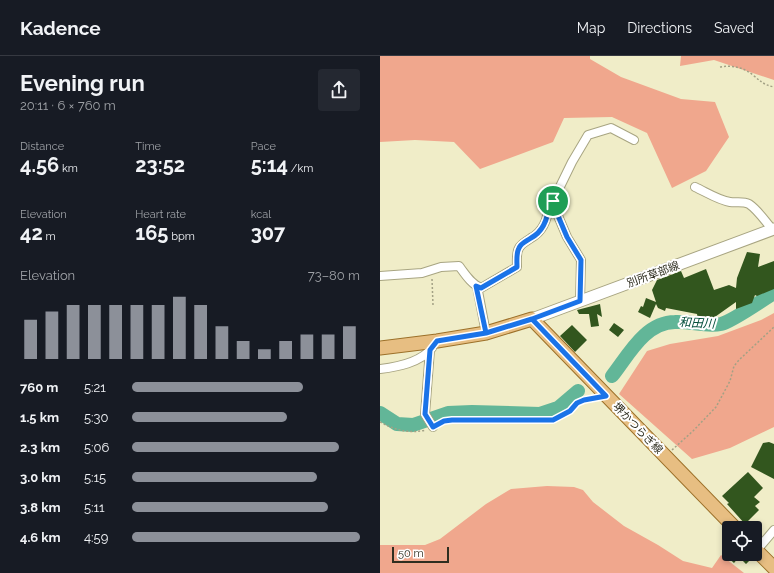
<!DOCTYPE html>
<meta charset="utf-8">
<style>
:root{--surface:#171b24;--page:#242831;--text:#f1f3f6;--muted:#9ea1a6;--line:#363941;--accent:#8c9099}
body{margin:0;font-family:Raleway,"Noto Sans JP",sans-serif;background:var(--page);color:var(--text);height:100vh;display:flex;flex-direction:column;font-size:15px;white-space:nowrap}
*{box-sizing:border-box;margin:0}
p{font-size:13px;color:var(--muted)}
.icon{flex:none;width:22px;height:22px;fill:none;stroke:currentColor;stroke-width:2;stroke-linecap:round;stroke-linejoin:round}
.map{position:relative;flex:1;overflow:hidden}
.drawer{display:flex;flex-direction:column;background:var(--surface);width:380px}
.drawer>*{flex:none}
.fabs{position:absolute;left:342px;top:465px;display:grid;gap:8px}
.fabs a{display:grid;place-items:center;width:40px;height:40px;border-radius:4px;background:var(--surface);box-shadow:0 2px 6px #0003;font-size:20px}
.scale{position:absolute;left:12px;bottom:10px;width:57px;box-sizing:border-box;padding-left:4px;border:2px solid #2f2e20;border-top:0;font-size:11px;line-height:14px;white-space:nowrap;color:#2f2e20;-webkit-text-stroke:3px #fff;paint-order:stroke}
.pin{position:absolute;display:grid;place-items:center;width:34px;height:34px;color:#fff;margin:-17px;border:2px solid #fff;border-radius:50%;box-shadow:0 1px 4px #0007}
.round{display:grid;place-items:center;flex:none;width:42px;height:42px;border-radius:4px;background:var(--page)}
.overview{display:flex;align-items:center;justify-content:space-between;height:68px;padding:0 20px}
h1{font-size:22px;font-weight:700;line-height:30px}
.figures{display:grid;grid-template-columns:repeat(3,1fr);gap:6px;height:68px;padding:4px 20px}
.figures div{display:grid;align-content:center}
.figures b{font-size:20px;font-weight:700}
.figures small{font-size:11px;font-weight:400}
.figures p{font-size:11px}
.chart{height:112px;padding:8px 20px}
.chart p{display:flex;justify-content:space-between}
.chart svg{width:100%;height:72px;margin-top:4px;stroke:var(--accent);stroke-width:6}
ul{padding:0 20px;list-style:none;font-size:13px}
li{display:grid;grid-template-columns:64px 48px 1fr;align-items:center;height:30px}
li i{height:10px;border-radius:5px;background:var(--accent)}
header{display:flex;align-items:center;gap:24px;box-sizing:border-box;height:56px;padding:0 20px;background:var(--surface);border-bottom:1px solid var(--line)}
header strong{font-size:19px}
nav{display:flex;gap:22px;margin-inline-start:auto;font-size:14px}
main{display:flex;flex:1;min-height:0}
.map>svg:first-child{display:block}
.forest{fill:#f0a78d}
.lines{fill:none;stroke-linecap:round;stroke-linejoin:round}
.river{stroke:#62b698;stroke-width:14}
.building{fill:#32561e}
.minor-casing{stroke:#a8a582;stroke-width:10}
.secondary-casing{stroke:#a8a582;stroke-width:13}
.primary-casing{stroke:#9c7029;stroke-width:15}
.path{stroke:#a3a185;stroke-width:1.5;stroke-dasharray:2 2;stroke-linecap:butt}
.minor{stroke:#fff;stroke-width:8}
.secondary{stroke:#fff;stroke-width:11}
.primary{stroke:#e7be82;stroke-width:13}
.route-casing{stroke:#fff;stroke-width:8}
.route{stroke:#1a73e8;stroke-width:5}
.labels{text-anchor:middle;stroke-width:4;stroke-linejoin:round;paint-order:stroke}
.street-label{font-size:11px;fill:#2f2e20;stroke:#fff}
.water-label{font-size:12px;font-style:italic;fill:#034e3a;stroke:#fff}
</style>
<header>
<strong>Kadence</strong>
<nav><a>Map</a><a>Directions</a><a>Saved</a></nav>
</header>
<main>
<section class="drawer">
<div class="overview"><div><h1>Evening run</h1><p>20:11 · 6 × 760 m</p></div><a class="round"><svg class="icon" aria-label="share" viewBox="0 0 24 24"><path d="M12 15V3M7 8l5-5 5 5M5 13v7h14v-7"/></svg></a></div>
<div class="figures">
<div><p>Distance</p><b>4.56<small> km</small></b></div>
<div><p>Time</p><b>23:52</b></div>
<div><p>Pace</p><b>5:14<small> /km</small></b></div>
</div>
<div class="figures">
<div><p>Elevation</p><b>42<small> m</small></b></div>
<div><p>Heart rate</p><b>165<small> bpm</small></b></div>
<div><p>kcal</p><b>307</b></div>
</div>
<div class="chart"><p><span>Elevation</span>73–80 m</p>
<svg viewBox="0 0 160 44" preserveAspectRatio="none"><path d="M5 44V20M15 44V15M25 44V11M35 44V11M45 44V11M55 44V11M65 44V11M75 44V6M85 44V11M95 44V24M105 44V33M115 44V38M125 44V33M135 44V29M145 44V29M155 44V24"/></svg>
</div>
<ul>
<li><b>760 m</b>5:21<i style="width:75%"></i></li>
<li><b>1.5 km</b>5:30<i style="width:68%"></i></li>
<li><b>2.3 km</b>5:06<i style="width:91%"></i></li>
<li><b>3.0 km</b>5:15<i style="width:81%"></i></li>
<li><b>3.8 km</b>5:11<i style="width:86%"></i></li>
<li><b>4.6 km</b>4:59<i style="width:100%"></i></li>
</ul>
</section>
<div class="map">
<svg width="394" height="517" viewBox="0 0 394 517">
<rect width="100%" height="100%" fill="#f0edc8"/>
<!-- forest -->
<path class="forest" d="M0,0H210V3L241,21L301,43L335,46L349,81L326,115L292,132L267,77L232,61L184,62L173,86L100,113L74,86L35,84L0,86Z
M301,0H394V24L334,4L300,10Z
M394,257V371L350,392L312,403L239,338L267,295L290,288L338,280L381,264Z
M167,430L194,431L203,434L213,446L244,470L278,489L303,505L332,512L341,499L364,517H0V489H45L60,483L106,448L131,433Z"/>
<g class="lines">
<!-- river -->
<path class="river" d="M232,320C248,300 265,266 295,266C310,265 326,271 341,268C353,265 382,244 394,237
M0,357L17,368L33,369L68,357L92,356L160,358L178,352L198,335"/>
</g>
<!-- building -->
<path class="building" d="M367,196L380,198L378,211L394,205V233L377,240L375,239L372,247L356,253V246L332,263L318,264L317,258L286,252L285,255L278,252L276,248L270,262L258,256L261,250L263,251L266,242L276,246L272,234L277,224L301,215L304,222L326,213L334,234L349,229L356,232L357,222Z
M220,248L222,261L217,258L219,270L211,271L209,258H199L197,254Z
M234,267L244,274L238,281L229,274Z
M192,269L207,284L195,296L180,280Z
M389,386L394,388V423L371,411L383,387Z
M368,416L383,432L374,441L380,446L375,450L379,454L365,468L347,448L349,447L342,440Z
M344,498H368L372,502L366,508L359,501L354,507Z"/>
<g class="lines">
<!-- minor casing -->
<g class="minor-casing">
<path id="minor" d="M315,131C326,136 338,144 350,146C356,147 363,145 369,148C378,154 385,165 392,173
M0,220L42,217L61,211L79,210C85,218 91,228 101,232L137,211C137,205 136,197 139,192C141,188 147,185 151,182C164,175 168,162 169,148L173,145
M97,230L106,277
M200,245L201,204L187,181L173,148V145L192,106L208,79L231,72L254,84
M50,294L45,358L53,371
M0,313C17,311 40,307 52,292
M377,494L394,474"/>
</g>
<!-- secondary casing -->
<g class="secondary-casing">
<path id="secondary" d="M152,263L394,173"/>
</g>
<!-- primary casing -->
<g class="primary-casing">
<path id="primary" d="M0,292L57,285L106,277L152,263L355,472
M375,493L394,512"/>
</g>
<!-- path -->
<path class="path" d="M340,11C352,9 363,11 373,19C380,25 384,29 394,31
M52,223L53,249
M0,366C15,374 29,378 46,374
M60,368L72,364H173L190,355L197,347L204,344L215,341
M292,394L313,375L336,351L350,325L354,310L359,304L394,271"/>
<!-- minor -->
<use href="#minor" class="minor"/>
<!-- secondary -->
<use href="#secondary" class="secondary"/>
<!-- primary -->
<use href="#primary" class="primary"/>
</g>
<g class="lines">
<!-- route casing -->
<g class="route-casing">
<path id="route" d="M173,145L169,148C168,162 164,175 151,182C147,185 141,187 139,192C136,197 137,205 137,211L101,232L96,230L106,277L152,263L226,340L204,344L197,347L190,355L173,364H72L64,365L53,371L45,358L50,294L57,285L106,277L152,263L200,245L201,204L187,181L173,148V145"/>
</g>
<!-- route -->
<use href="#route" class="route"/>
</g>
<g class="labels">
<!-- street labels -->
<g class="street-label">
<text transform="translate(273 218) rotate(-20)" y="4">別所草部線</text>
<text transform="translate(258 372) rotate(46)" y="4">堺かつらぎ線</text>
</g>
<!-- water labels -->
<g class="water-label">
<text transform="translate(317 267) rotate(3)" y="4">和田川</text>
</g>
</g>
</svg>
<div class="fabs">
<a><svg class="icon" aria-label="locate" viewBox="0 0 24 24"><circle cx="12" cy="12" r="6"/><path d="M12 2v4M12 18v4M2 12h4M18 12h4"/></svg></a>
</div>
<div class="scale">50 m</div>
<div class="pin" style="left:173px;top:145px;background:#1e9e55"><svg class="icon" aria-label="arrive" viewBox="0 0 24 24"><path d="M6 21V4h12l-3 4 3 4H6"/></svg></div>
</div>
</main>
